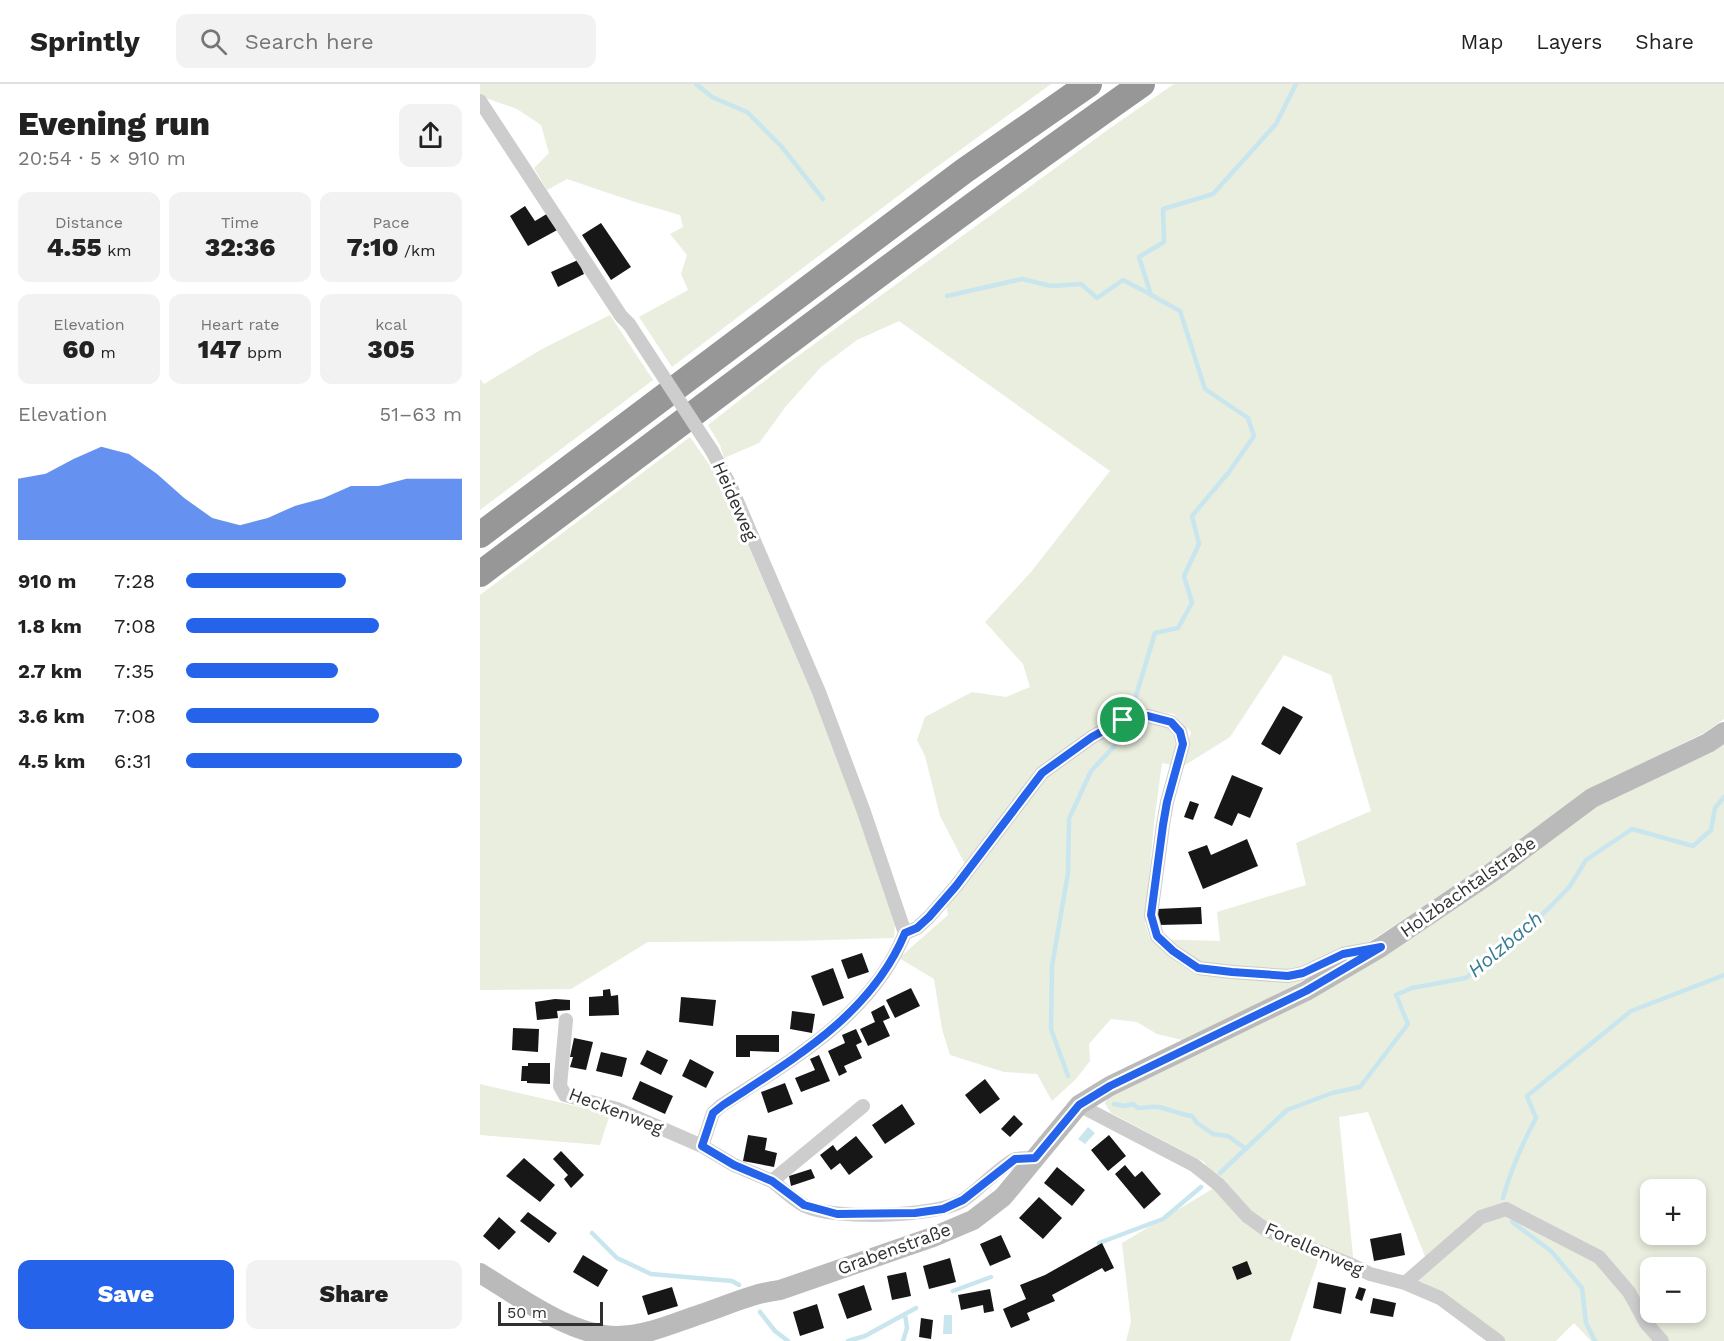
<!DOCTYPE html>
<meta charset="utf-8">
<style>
:root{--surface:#fff;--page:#f2f2f2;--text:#222;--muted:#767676;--line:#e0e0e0;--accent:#2563eb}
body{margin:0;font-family:"Work Sans",sans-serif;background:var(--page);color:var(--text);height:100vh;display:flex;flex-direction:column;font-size:22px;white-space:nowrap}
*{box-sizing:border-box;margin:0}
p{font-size:20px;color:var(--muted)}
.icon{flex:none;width:33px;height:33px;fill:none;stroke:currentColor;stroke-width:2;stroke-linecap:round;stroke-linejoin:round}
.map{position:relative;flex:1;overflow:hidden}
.sheet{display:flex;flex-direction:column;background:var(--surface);width:480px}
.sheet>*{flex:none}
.controls{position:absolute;left:1160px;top:1095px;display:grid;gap:12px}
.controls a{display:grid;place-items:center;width:66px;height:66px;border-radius:12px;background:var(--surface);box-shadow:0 3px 9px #0003;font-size:30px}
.scale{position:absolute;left:18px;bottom:15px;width:105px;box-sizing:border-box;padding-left:6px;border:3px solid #303030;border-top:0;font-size:16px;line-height:21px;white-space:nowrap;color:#303030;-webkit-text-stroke:4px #fff;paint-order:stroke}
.pin{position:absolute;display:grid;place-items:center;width:51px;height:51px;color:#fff;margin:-26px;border:3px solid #fff;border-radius:50%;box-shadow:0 2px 6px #0007}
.round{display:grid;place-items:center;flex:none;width:63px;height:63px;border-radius:12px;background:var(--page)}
.overview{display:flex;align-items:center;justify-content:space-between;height:102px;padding:0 18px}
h1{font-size:33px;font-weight:800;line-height:45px}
.metrics{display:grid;grid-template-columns:repeat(3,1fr);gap:9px;height:102px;padding:6px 18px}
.metrics div{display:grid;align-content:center;border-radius:12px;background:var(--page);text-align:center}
.metrics b{font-size:26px;font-weight:800}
.metrics small{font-size:16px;font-weight:400}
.metrics p{font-size:16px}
.chart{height:168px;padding:12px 18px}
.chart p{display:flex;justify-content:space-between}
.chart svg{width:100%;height:108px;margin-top:6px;fill:var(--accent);opacity:.7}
.action{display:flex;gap:12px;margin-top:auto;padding:12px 18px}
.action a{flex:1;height:69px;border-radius:12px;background:var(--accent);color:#fff;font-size:24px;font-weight:800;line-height:69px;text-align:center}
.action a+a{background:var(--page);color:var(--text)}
ul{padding:0 18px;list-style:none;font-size:20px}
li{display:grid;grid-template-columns:96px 72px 1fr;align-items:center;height:45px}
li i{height:15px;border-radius:8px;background:var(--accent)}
header{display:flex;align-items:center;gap:36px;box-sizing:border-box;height:84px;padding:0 30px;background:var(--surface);border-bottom:2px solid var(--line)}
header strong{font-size:28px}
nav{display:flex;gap:33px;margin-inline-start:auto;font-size:21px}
.search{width:420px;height:54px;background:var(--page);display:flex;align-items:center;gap:15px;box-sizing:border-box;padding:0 21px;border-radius:12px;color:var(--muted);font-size:22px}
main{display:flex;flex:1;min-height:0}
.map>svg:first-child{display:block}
.green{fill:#e9eede;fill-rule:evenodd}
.water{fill:#c9e6ee}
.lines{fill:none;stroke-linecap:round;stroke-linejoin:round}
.stream{stroke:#c9e6ee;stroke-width:4.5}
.building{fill:#171717}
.street{stroke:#cdcdcd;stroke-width:14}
.secondary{stroke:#bababa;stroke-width:20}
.highway{stroke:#979797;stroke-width:26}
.street-bridge{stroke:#cdcdcd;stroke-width:14}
.route-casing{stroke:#fff;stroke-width:12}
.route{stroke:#2563eb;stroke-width:8}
.labels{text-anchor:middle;stroke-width:6;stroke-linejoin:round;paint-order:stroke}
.street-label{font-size:18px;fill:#303030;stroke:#fff}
.water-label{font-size:20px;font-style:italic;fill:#377c91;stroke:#fff}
</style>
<header>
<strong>Sprintly</strong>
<div class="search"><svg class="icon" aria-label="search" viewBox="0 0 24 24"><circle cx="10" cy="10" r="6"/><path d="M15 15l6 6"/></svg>Search here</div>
<nav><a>Map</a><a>Layers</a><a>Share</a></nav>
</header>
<main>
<section class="sheet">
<div class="overview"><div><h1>Evening run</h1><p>20:54 · 5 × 910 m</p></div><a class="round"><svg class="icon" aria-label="share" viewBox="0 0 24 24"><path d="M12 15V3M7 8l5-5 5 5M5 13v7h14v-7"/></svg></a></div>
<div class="metrics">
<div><p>Distance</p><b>4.55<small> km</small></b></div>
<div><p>Time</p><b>32:36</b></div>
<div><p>Pace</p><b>7:10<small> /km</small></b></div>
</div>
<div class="metrics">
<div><p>Elevation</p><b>60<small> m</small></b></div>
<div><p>Heart rate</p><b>147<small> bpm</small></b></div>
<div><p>kcal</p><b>305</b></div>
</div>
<div class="chart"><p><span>Elevation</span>51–63 m</p>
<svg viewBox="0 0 160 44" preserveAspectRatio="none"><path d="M0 44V19L10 17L20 11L30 6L40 9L50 17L60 27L70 35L80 38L90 35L100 30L110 27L120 22L130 22L140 19L150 19L160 19V44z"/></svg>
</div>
<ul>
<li><b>910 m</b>7:28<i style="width:58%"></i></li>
<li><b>1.8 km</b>7:08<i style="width:70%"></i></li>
<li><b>2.7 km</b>7:35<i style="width:55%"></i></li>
<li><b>3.6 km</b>7:08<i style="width:70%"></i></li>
<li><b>4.5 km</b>6:31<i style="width:100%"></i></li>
</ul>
<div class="action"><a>Save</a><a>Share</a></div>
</section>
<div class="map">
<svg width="1244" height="1257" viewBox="0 0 1244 1257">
<rect width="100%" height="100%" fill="#fff"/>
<!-- green -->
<path class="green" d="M0,0H571L443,93L192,283L159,233L208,206L201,190L207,171L190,150L203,143L200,131L155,118L87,95L67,106L54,84L69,69L61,41L37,25L0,12Z
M694,0H1244V635L1224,649L1109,706L1011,779L895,854L820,898L706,957L677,950L657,938L631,935L609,960L610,977L596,995L572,1017L557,990L524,988L470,971L462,945L454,895L419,874L468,831L464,806L485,780L460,732L445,672L437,656L445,633L492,608L526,613L550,603L543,580L505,538L551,488L630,387L419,237L377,256L341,283L307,321L279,359L244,374L240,361L228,341L296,288L633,42ZM804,571L851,591L891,727L816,759L826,801L737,828L740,857L670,855L665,839L674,739L682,679L692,681C700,646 696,643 662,636V625L694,630L711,648L702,683L750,653Z
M130,231L173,296L0,426V295L4,300L62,265Z
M210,353L233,386L255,431L357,667L405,806L415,841L414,854L315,857L168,858L91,905L0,906V511Z
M1244,660V1257H1111L1094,1239L1076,1257H1018L925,1199L948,1180L888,1028L859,1033L874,1182L841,1168L810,1257H646L651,1238L642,1159L739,1101L724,1078L631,1029L625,1020L627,1013L709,973L1115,719L1231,669ZM1170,1106H1215V1150H1170ZM1170,1184H1215V1228H1170Z
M0,1000L130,1030L120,1061L0,1051Z"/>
<!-- water -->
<path class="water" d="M608,1043L615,1049L605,1060L598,1055Z
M464,1231H472V1250H463Z"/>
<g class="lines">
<!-- stream -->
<path class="stream" d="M216,0L232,13L267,28L301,62L343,115
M467,212L542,195L571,202L601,200L617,214L643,196L670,210
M652,625L675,549L698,544L712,519L704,492L719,460L712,432L749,388L774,352L768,334L725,305L700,227L671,211L659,173L684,158L683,125L733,110L796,40L816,0
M588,992L571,945L572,882L588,789L589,735L611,687L643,653
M634,1020L645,1022L653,1020L658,1024C664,1024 673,1022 678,1023C689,1025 701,1031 712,1032L717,1039L733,1050L748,1052L766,1065
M740,1089L807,1026L852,1009L880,1003L928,940L916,911L932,904L986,894L1040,851L1072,821L1090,802L1106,776L1152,745L1213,762L1231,746L1235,724L1244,713
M1023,1114C1031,1085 1042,1060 1056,1034L1047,1012L1151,927L1244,891
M1032,1138L1071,1167L1102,1204L1106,1239L1115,1257
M112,1149L137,1174L171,1190L252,1197L259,1201
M619,1159L683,1135L721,1103
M473,1207L511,1193
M280,1228L295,1247L308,1257
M368,1257L385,1252L436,1224
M423,1257L427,1244L425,1230"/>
</g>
<!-- building -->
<path class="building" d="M45,122L55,137L70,128L79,145L48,162L30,132Z
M121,139L151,183L131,196L102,151Z
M98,176L104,190L78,203L71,188Z
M803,622L823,633L800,671L781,660Z
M752,691L783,704L770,734L758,729L752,742L734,734Z
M710,717L719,720L713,736L704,733Z
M767,755L778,782L723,805L708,768L727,761L731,771Z
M721,823L722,840L678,841L677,825Z
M382,869L389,888L368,895L361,876Z
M353,884L364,914L343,922L331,892Z
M431,904L440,922L415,934L406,916Z
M130,905L131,912L138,911L139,931L109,932V913L123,912V906Z
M201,913L236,916L233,942L199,938Z
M75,915L90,916V926L77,927L78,934L57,936L55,918Z
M404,921L410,934L403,937L410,952L388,962L380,945L395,938L391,928Z
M312,927L335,930L332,949L310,945Z
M33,944L59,945L58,968L32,966Z
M376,945L382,958L376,961L382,974L364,982L367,988L359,992L348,967L365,959L362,951Z
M256,951H299V968L270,967V973H256Z
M94,954L113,958L106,986L90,983L93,973H90Z
M167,966L188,976L181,991L160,980Z
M121,968L147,974L142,993L116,987Z
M339,971L350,997L321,1008L315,994L335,986L330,975Z
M210,975L234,988L226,1004L202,992Z
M48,979H70V1000L47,999V997H41L42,982H48Z
M505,995L520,1015L500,1030L485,1011Z
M160,997L193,1012L185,1030L152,1015Z
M305,999L313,1020L288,1029L281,1008Z
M422,1020L435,1040L405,1060L392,1041Z
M534,1031L543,1040L530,1053L521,1045Z
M268,1051L287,1054L285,1066L297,1069L294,1083L263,1077Z
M629,1051L646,1072L628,1087L611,1066Z
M376,1052L393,1073L369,1091L360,1079L351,1086L340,1071L353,1061L357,1067Z
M81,1067L104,1091L91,1104L84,1095L88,1091L73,1075Z
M44,1074L75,1101L60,1118L26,1092Z
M645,1081L655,1093L662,1087L681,1110L664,1125L635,1090Z
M577,1083L605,1106L592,1122L564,1099Z
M331,1085L335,1094L311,1102L309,1092Z
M559,1113L582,1134L563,1155L539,1134Z
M48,1128L77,1149L69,1159L40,1137Z
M19,1133L36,1148L19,1166L3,1152Z
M921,1149L925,1171L894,1177L890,1155Z
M521,1151L531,1173L510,1182L500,1160Z
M622,1159L634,1184L625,1188L622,1184L572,1211L575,1217L547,1229L550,1236L531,1244L523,1225L546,1215L540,1201L565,1191Z
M103,1171L128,1186L118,1203L93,1188Z
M470,1174L476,1198L449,1205L443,1182Z
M767,1177L772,1190L757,1196L752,1183Z
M426,1188L431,1212L412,1216L407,1192Z
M838,1198L866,1204L861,1230L833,1224Z
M384,1201L392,1226L367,1235L358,1210Z
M192,1203L198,1222L168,1231L162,1212Z
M879,1203L886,1205L882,1217L875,1214Z
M510,1205L514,1227L504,1229L503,1221L481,1226L478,1211Z
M893,1214L916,1219L913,1233L890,1229Z
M337,1220L344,1244L320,1252L313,1228Z
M441,1234L453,1236L451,1255L439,1253Z"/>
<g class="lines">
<!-- street -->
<path class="street" d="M0,17L141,232L149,240
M425,849L437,844L449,833L476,802L562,689L612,653L643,636L668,632L691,638L700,647L703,660L687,718L683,741L671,831L677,852L693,867L719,884L752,888L808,892L823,889L863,870L890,865
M86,936L80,1002L85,1011L137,1025L222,1062L254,1081L292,1097L383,1022
M599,1021L714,1081L739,1101L767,1132L788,1147L874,1182L890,1190L925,1199L960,1214L1018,1257
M222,1062L233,1029L242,1021C313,975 392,931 425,849L384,728L339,608L251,403L232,367
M292,1097C303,1105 313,1116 325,1122C354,1136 455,1133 482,1117C496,1108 524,1079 536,1075C542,1074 549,1074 555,1074
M925,1199L1001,1133L1026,1125L1119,1173L1149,1208L1166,1239L1182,1257"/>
<!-- secondary -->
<path class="secondary" d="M0,1189C38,1212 91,1252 137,1252C166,1252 194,1239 221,1230C248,1221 273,1209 300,1206L453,1153L493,1136L523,1113L599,1021L630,1002L826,907L901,863L1014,787L1112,714L1228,659L1244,648"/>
<!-- highway -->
<path class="highway" d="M0,451L484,87L609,0
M0,490C220,326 437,158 662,0"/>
<!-- street-bridge -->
<path class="street-bridge" d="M149,240L232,367"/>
</g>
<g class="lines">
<!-- route casing -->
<g class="route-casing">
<path id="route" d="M668,632L691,638L700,648L703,660L687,718L683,741L671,831L677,852L693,867L718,884L752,888L808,892L823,889L863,870L901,863L826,907L630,1002L599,1021L555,1074L535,1075L483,1116L463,1125L435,1129L357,1130L324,1121L292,1097L254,1081L222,1062L233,1029L243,1021C313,975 391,931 425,849L437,844L449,833L476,802L562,689L612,653L643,636Z"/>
</g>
<!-- route -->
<use href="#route" class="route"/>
</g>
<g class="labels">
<!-- street labels -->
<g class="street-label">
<text transform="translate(255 417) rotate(66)" y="6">Heideweg</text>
<text transform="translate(988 803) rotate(-35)" y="6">Holzbachtalstraße</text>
<text transform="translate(136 1027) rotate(21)" y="6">Heckenweg</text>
<text transform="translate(414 1165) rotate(-20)" y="6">Grabenstraße</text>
<text transform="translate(834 1165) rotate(24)" y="6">Forellenweg</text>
</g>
<!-- water labels -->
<g class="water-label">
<text transform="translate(1025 860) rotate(-40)" y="7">Holzbach</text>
</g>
</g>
</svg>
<div class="controls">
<a>+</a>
<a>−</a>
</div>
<div class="scale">50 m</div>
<div class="pin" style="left:643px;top:636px;background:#1e9e55"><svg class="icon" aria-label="arrive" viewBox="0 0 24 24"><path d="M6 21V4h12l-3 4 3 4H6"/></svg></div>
</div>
</main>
